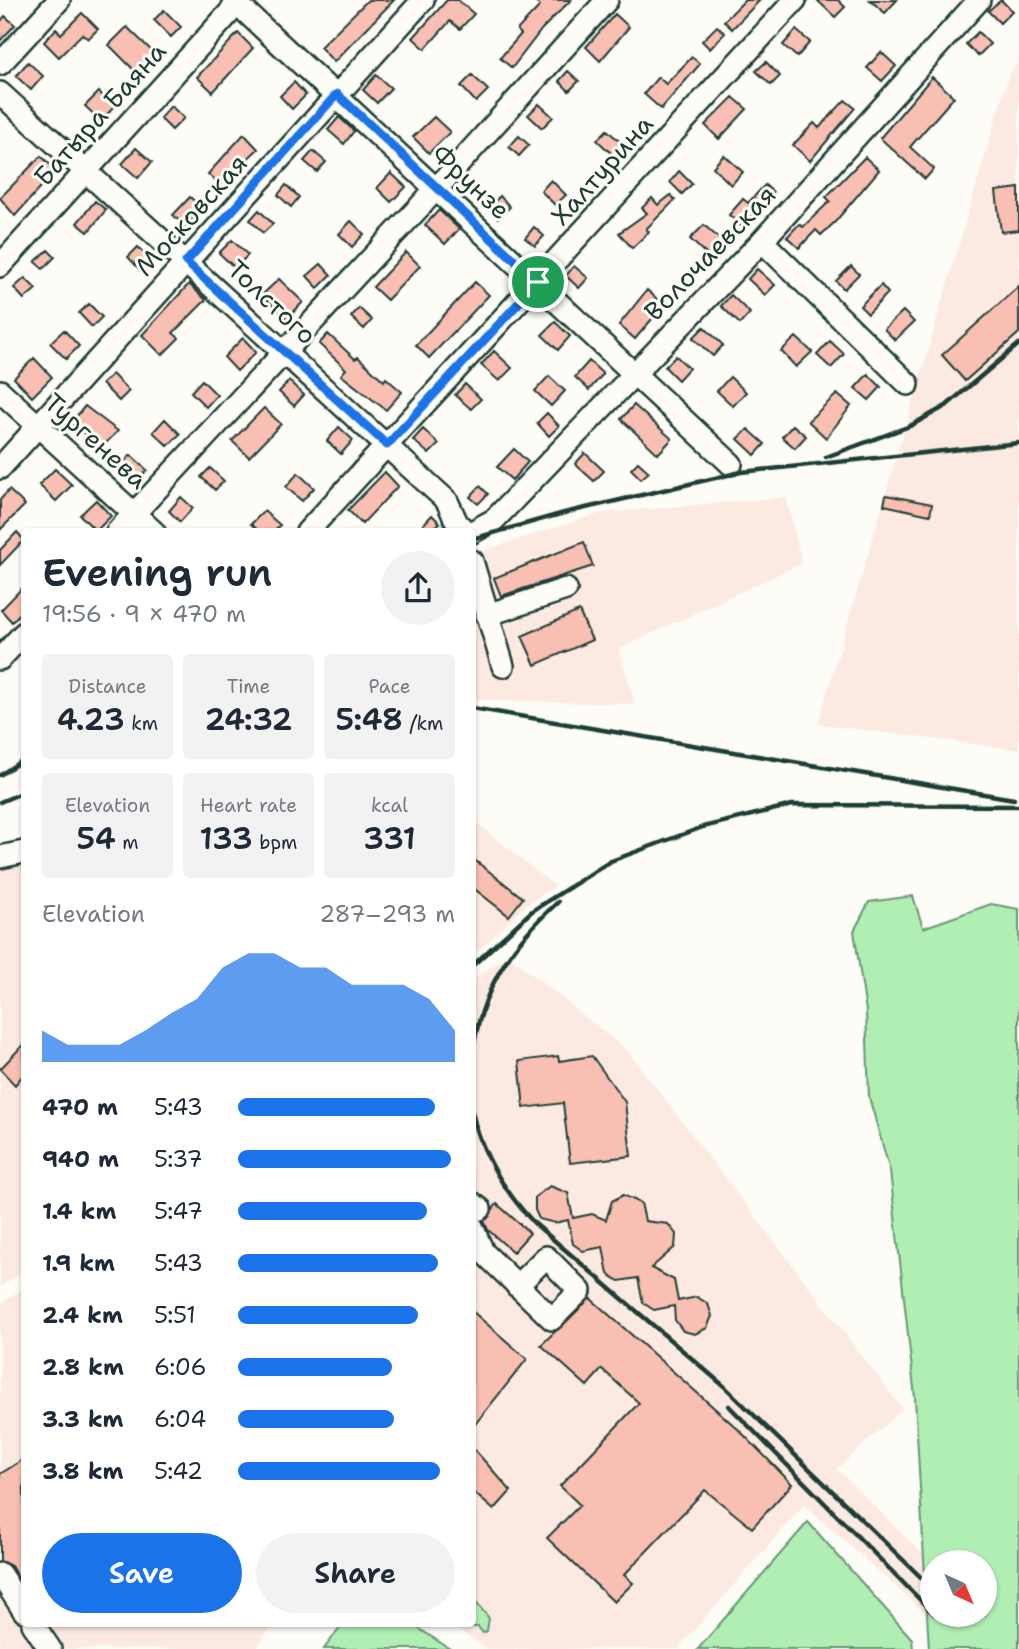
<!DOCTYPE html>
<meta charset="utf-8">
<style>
:root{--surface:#fff;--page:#f2f2f3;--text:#1f2937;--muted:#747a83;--accent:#1a73e8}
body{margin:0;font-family:"Shantell Sans",sans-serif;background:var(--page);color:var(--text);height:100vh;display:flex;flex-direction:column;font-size:26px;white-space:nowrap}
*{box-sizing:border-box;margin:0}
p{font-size:23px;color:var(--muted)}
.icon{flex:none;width:38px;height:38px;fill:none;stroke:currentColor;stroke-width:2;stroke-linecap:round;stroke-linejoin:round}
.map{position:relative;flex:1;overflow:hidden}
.side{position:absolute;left:21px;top:528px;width:455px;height:1099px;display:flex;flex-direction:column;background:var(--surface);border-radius:7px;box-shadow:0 2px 5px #0004}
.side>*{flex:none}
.needle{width:46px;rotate:136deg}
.tools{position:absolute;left:920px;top:1550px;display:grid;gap:14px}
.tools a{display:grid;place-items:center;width:77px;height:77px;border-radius:50%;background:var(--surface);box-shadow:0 2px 5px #0004;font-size:35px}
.pin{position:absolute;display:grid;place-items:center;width:60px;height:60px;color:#fff;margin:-30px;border:4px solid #fff;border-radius:50%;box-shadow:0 2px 7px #0007}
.round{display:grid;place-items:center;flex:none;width:74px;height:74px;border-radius:37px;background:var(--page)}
.headline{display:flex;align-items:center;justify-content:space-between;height:119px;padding:0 21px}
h1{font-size:38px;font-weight:600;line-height:52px}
.figures{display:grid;grid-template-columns:repeat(3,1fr);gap:10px;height:119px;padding:7px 21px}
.figures div{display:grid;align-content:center;border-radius:7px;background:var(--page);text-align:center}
.figures b{font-size:30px;font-weight:600}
.figures small{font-size:19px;font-weight:400}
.figures p{font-size:19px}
.chart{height:196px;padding:14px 21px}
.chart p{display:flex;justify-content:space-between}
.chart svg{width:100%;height:126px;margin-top:7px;fill:var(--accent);opacity:.7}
.button{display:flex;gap:14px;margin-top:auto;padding:14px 21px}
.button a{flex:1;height:80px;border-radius:42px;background:var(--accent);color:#fff;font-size:28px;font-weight:600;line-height:80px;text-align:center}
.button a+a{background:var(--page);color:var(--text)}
ul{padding:0 21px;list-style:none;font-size:23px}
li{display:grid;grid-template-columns:112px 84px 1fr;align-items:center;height:52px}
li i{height:18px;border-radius:9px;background:var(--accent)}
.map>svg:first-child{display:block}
.built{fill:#fceae2}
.green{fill:#b0eeb4;stroke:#689674;stroke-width:2;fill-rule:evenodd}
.building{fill:#f9bfb2;stroke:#1f3d34;stroke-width:2}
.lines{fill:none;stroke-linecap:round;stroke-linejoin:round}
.minor-casing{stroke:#1f3d34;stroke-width:26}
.minor{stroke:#fdfcf7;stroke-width:21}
.rail{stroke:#1f3d34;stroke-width:4.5}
.route-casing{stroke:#fff;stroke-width:14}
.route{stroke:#1a73e8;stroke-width:9}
.labels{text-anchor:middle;stroke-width:6;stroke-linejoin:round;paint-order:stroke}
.street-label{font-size:26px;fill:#1f3d34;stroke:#fdfcf7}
</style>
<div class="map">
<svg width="1019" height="1649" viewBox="0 0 1019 1649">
<rect width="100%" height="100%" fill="#fdfcf7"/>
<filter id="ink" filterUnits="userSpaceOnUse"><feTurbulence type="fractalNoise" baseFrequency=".0143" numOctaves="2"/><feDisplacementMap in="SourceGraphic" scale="14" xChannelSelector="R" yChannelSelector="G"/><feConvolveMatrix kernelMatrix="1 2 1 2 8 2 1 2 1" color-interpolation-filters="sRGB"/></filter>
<g filter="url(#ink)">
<!-- built -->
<path class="built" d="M1019,60V750L818,724L1009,74Z
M786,497L802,563L619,649L635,704L473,700V554L601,513Z
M473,820L555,886L526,905L473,956Z
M24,858V1271L0,1287V865Z
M508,955L627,1050L903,1409L837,1469L933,1564V1615L955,1640L804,1505L678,1649H486L450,1624H472L473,980Z
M24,1288V1624H271L257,1649H0V1304Z"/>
<!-- green -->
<path class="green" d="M913,896L923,928L991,904L1019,909V1649H929L915,1398L890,1171L869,1097L866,1011L854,931L869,902ZM933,1563H985V1615H933Z
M808,1522L912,1639L913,1649H698Z
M473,1599L489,1618L487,1631L483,1633L478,1627H468L467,1624H472Z
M343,1624H412L450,1649H324Z"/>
<!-- building -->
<path class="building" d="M368,0H394L334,62L320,47Z
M447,0H458L474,14L460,29L450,21L425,49L413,38Z
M533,0H571L542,29L512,68L500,58L521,34L517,30L540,6Z
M745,0H760L732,29L724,21Z
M817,0H838L845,7L835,17Z
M870,0H897L885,13Z
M1001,0L1012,11L1000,23L988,11Z
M164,10L181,27L171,37L154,20Z
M82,13L98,29L88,39L82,34L59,57L44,42L56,29L61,34Z
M615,14L629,27L600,61L586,47Z
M5,16L15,25L0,41V22Z
M717,26L725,33L710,49L702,41Z
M127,27L155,54L137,73L109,45Z
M796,30L810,42L797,57L783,45Z
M978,32L990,44L978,56L966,44Z
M238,33L253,48L213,92L197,77Z
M881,52L896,66L882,81L867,68Z
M692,57L700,64L661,109L644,94L658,77L666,84Z
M28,62L43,76L31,90L16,76Z
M766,62L780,76L771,85L756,71Z
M568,71L579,81L569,91L559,81Z
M376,75L391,88L377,103L363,90Z
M472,75L488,90L476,102L461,86Z
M932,77L954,97L910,147L934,169L925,179L880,138Z
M294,82L306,95L292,109L280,96Z
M99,92L114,107L101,121L85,106Z
M733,97L747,109L719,139L705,125Z
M845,100L855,108L810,161L793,145L814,123L819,128Z
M539,104L553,117L542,128L528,115Z
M171,106L184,118L172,130L160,118Z
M339,117L354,131L344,144L328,130Z
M434,117L450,132L429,153L413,137Z
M607,130L627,148L617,159L597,140Z
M244,134L258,149L220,185L208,174Z
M519,136L529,145L519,156L509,147Z
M136,148L152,162L138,178L122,164Z
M313,151L326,162L317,172L304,161Z
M724,155L743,172L731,185L713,167Z
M41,156L56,170L15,216L0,198Z
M865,157L879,170L835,222L821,235L816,230L799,248L787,237L799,224L803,227L830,201L826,197Z
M679,171L692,184L682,194L670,182Z
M391,173L406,187L391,202L377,188Z
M551,180L566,195L555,205L541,191Z
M286,185L299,197L291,207L278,195Z
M765,185L773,192L742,227L729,215L743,199L748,203Z
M1019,188V230L1001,232L996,191Z
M671,195L675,200L646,229L649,232L632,248L619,233L647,213L642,208L652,198L658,205Z
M500,196L510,207L498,218L488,208Z
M190,197L202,208L185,226L173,215Z
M95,201L106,210L88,232L77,223Z
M259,210L273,224L263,233L250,220Z
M439,210L459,229L445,244L425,225Z
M351,221L364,234L352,247L339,234Z
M704,225L724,243L710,258L690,239Z
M534,227L544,236L535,246L525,238Z
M232,240L248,255L235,268L219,253Z
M138,247L151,261L140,270L128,257Z
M48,250L55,257L43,269L35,262Z
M406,252L420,266L387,300L373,287Z
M321,264L331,275L318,288L307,276Z
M574,266L588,278L579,288L566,276Z
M851,266L859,274L844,289L836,281Z
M757,269L775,285L765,295L748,279Z
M25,278L36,289L24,299L14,288Z
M279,279L303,302L287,319L262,295Z
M475,282L489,295L429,358L416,345Z
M189,284L206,300L173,333L179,338L162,355L142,335Z
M881,285L888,293L868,314L860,306Z
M1019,286V333L965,381L942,355Z
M647,290L664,305L635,339L619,325Z
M731,295L750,313L740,324L721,306Z
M89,304L102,317L92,327L79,313Z
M359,308L372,320L364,329L351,317Z
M903,311L914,322L895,340L884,329Z
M555,322L570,336L558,350L542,335Z
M704,327L723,345L713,356L693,338Z
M64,330L79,346L66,359L50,343Z
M328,334L355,359L358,357L384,381L386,378L402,392L386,410L341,375L346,369L319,344Z
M796,337L812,352L796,367L781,351Z
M243,338L256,352L237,371L224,357Z
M830,341L844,354L831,368L817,355Z
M494,351L512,368L499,381L481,365Z
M676,356L689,368L678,380L665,367Z
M34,358L52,377L32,397L14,378Z
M589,361L603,374L589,390L575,377Z
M112,374L129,391L119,401L102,384Z
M868,374L881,387L869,400L855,388Z
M549,376L565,391L551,406L535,391Z
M730,377L746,392L733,406L717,391Z
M202,380L217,395L206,407L191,392Z
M289,381L304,395L294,406L279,392Z
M465,384L481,399L471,409L455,395Z
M837,394L851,406L826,438L808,421Z
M634,405L672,439L658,454L621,419Z
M85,406L118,431L102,447L71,423Z
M264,408L281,424L249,457L232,441Z
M547,413L559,426L549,436L537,423Z
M165,419L180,434L168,446L153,432Z
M793,425L806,436L795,448L782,437Z
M339,427L353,440L341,454L327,441Z
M423,429L439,444L429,454L413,440Z
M748,429L765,444L755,455L738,439Z
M514,449L528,462L512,480L497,467Z
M585,453L604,471L594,481L575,464Z
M131,455L147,470L136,483L119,467Z
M638,462L649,472L641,479L631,469Z
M210,468L224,481L215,490L201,477Z
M55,469L72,485L56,501L39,485Z
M385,472L398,486L362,524L348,510Z
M298,473L314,488L302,501L286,487Z
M480,486L488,494L478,504L470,497Z
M9,490L25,505L0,530V500Z
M886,495L932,504L930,515L884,505Z
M181,497L193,508L180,522L169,511Z
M96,500L111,516L96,531L80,515Z
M264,511L280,525L273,532H260L251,524Z
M432,515L440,523L428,532L422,526Z
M17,532L24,540L0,565V550Z
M584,542L593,566L501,596L494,578Z
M24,586V609L12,622L1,610Z
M579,611L592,640L535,665L522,636Z
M472,858L523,898L509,916L472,887Z
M24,1044V1074L15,1085L0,1069Z
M558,1056L559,1061L592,1056L625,1102L631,1156L570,1163L563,1103L524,1108L519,1061Z
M550,1186L568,1193L573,1218L592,1214L606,1220L612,1201L623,1195L641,1203L645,1221L668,1224L676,1234L675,1247L651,1268L674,1280L678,1301L697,1297L708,1304L712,1316L707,1328L695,1334L683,1331L675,1320L674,1306L654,1310L643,1303L638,1278L619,1281L608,1274L603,1247L583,1251L573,1244L568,1220L555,1223L539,1219L535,1210V1197Z
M497,1204L530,1233L513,1252L488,1230L484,1221Z
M590,1298L738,1429L792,1484L752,1528L705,1490L624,1575L633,1583L614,1602L547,1538L580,1505L560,1486L639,1403L602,1369L587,1386L541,1345Z
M472,1311L527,1359L472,1428Z
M472,1447L511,1491L494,1510L472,1491Z
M24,1459V1588L11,1566L0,1561V1474Z"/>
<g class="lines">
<!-- minor casing -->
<g class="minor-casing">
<path id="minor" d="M233,0L731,464
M0,64L59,0
M0,93L447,501L457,523L466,532
M762,241L908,384
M0,266L241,0
M0,391L154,532
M0,468L423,0
M117,532L437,188L607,0
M307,532L795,0
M472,532L494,520L762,241L979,0
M472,561L503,666
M487,615L566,589
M0,659L24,633
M0,857L24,852
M472,1203L480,1209
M472,1226L483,1252L552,1319L580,1291L546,1257L517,1286
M0,1574L24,1611
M33,1624L50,1649"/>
</g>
<!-- minor -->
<use href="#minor" class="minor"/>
<!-- rail -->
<path class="rail" d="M826,457L910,426L946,406L1019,344
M472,539L564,513L741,472L1019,443
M472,708L1014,799
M0,775L24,759
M0,802L24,792
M472,966L532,911L611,861L703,827L792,805L1019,806
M472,1058C480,991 509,946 558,902
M472,1112C482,1155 504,1191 534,1223L725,1387L933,1589
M729,1406L933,1613"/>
</g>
</g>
<g class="lines" filter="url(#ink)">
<!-- route casing -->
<g class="route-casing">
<path id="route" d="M337,94L538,282L387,445L186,262Z"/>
</g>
<!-- route -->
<use href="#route" class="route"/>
</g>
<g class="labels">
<!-- street labels -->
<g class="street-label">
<text transform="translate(100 114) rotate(-48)" y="9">Батыра Баяна</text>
<text transform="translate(602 170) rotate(-48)" y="9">Халтурина</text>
<text transform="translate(471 182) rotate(43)" y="9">Фрунзе</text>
<text transform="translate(191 215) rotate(-48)" y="9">Московская</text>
<text transform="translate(710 253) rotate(-46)" y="9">Волочаевская</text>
<text transform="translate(272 302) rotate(43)" y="9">Толстого</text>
<text transform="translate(96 441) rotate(42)" y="9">Тургенева</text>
</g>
</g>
</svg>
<div class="tools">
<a><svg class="needle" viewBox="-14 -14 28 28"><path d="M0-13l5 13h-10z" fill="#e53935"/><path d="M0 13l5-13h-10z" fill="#747a83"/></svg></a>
</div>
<div class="pin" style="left:538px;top:282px;background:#1e9e55"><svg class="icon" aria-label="arrive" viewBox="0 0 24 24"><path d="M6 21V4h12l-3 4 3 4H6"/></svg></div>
<section class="side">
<div class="headline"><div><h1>Evening run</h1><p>19:56 · 9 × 470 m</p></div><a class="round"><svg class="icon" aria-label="share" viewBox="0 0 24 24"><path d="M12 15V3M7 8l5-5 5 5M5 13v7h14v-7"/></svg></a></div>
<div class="figures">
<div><p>Distance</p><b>4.23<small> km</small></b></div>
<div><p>Time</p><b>24:32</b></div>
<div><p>Pace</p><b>5:48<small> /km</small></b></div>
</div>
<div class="figures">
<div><p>Elevation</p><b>54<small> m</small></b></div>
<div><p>Heart rate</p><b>133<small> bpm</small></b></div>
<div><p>kcal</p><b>331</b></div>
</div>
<div class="chart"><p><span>Elevation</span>287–293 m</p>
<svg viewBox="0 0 160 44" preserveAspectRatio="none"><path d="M0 44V33L10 38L20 38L30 38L40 33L50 27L60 22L70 11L80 6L90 6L100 11L110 11L120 17L130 17L140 17L150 22L160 33V44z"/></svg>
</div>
<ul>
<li><b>470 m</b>5:43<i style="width:91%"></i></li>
<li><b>940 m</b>5:37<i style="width:98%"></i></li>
<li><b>1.4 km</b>5:47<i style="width:87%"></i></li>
<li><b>1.9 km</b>5:43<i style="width:92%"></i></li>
<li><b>2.4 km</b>5:51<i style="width:83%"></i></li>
<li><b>2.8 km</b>6:06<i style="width:71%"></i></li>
<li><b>3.3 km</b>6:04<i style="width:72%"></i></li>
<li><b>3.8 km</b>5:42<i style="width:93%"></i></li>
</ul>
<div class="button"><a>Save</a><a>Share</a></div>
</section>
</div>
